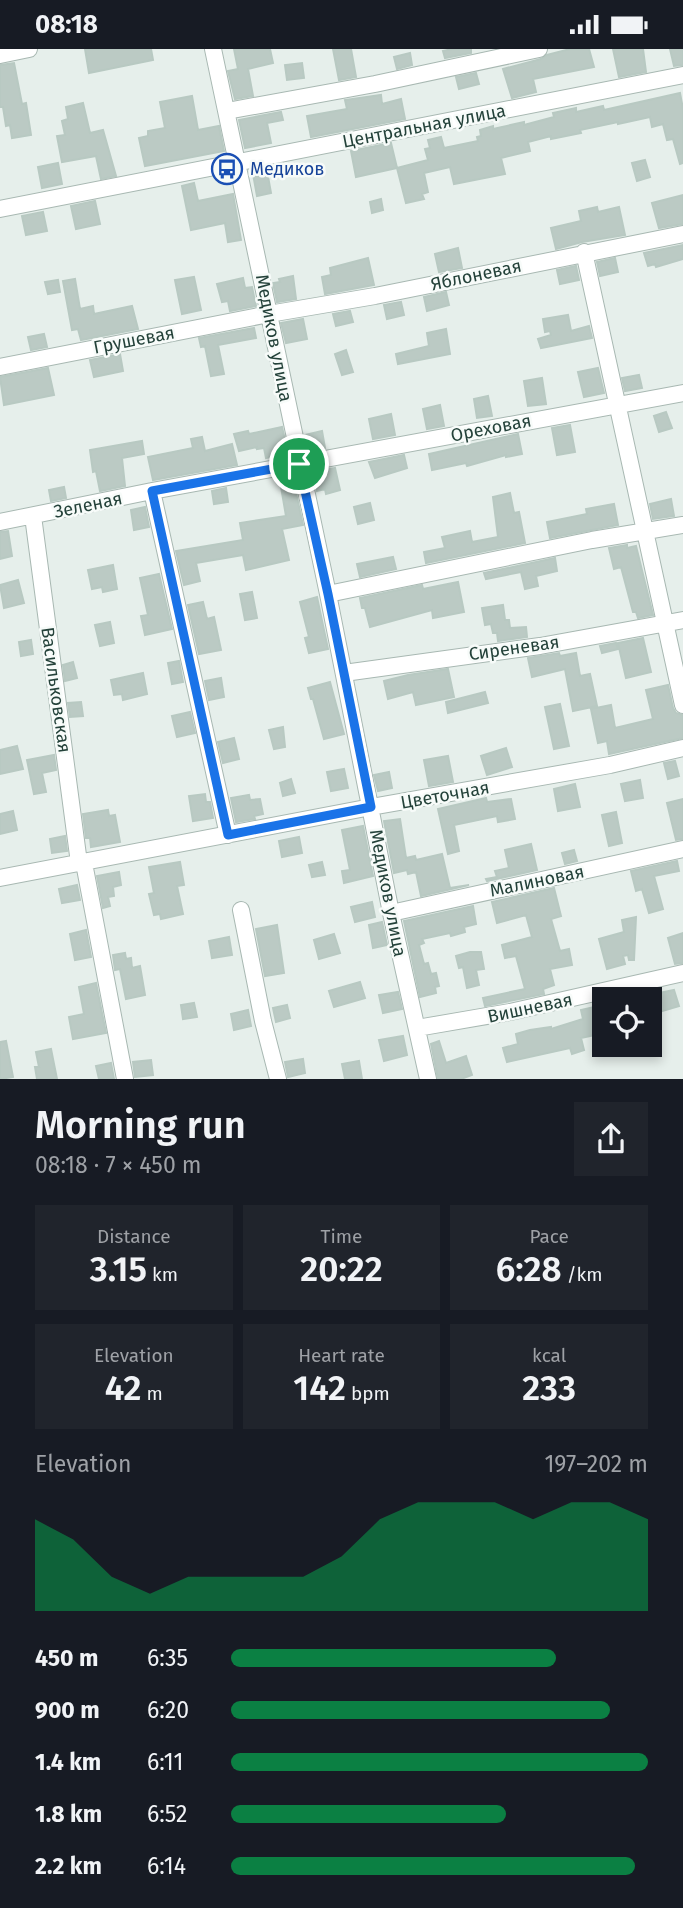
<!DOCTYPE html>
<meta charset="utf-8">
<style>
:root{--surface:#171b24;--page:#20242c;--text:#f1f3f6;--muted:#9ea1a6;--accent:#0b8043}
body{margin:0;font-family:"Fira Sans",sans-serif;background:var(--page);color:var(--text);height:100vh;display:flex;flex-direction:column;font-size:26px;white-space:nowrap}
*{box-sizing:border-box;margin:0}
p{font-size:23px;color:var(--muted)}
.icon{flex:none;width:38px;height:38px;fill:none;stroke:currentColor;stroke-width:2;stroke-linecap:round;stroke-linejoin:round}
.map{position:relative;height:1030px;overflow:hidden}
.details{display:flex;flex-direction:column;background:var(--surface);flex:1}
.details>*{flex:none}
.tools{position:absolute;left:592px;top:938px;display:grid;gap:14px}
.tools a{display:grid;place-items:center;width:70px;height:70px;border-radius:0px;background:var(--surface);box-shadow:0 4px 10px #0003;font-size:35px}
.pin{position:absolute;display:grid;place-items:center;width:60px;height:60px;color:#fff;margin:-30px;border:4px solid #fff;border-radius:50%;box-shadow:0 2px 7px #0007}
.round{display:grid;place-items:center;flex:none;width:74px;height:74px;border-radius:0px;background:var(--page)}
.overview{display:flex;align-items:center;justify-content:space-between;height:119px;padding:0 35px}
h1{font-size:38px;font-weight:600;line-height:52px}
.stats{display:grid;grid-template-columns:repeat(3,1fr);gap:10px;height:119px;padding:7px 35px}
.stats div{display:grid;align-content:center;border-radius:0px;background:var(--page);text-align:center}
.stats b{font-size:35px;font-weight:600}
.stats small{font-size:19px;font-weight:400}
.stats p{font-size:19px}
.chart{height:196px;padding:14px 35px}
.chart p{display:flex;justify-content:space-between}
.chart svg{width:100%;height:126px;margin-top:7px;fill:var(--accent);opacity:.7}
ul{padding:0 35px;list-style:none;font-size:23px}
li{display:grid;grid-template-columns:112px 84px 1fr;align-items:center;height:52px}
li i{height:18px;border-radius:9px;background:var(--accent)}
.status{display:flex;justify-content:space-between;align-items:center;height:49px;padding:0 35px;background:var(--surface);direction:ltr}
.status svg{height:19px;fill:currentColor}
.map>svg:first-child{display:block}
.building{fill:#bbcac4;stroke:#b8c9c2;stroke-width:2}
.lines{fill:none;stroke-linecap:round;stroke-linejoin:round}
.street-casing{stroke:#a8b8b2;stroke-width:18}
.street{stroke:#fff;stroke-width:16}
.route-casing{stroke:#fff;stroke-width:14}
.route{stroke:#1a73e8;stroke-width:9}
.labels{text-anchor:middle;stroke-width:5;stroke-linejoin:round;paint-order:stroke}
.street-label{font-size:18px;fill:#24423a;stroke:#f7fbf9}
.transit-label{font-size:18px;fill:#164399;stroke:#f7fbf9;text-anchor:start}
</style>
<div class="status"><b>08:18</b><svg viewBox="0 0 49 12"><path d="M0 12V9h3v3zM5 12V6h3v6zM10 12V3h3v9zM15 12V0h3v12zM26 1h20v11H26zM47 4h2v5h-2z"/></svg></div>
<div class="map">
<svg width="683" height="1030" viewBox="0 0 683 1030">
<rect width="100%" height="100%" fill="#e6efeb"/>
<!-- building -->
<path class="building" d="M85,0H151L153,11L89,24Z
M234,0H270L273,14L248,20L253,47L235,50L228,22L238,20Z
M333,0H351L356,28L339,31Z
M452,0H471V4L445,9L443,2Z
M570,0H589L594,18L533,30L536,43L512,49L503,20L541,10L547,6Z
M613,0H643L646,23L619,28Z
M670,0H683V16L674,17Z
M410,4L412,16L397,20L394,8Z
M14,14L22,55L26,54L31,86L12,89L10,76L6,77L3,58H0V16Z
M302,14L304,29L287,31L285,16Z
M476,24L479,35L459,40L456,28Z
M680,44L683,60V114L680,115L673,90L667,91L663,75L652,78L650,68L618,75V73L580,81L581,84L551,90V87L528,93L530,102L501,109L505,125L454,135L450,118L424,124L428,143L422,145L424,150L406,154L397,119L428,111L425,100L430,99L428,91L441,88L444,99L478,92L477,88L481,87L480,81L493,77V80L524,73V76L554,68L553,64L576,59V63L603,57L604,61Z
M381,46L382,55L401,50L405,70L311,88L307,67L347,60L345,51Z
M192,47L198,81L219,77L224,102L145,117L139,89L148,87V82L165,79L160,53Z
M83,54L90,84L103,81L116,127L101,130L96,107L62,113L57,87L65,86L62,72L68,70L66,58Z
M281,63L283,71L267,74L271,94L245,99L239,71Z
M391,94L397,119L356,128L351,102Z
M645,111L650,128L637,132L632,114Z
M58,114L62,135L42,139L38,118Z
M267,122L271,144L257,147L253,125Z
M194,134L198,152L233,145L241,191L228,193L225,174L191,181L182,137Z
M683,146V175L659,179L652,154Z
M381,150L383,161L372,164L370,153Z
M95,152L100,175L76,180L71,157Z
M597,158L598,163L619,158L625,186L582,193L556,200L551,179L581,172L579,162Z
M43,163L47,182L26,186L22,167Z
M683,196V210L656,218L655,215L648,217L644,204Z
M458,199L462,219L439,223L435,205Z
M368,209L374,236L325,245L322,228L331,226L330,219Z
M615,209L618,223L600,227L597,213Z
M576,217L579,231L560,235L557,221Z
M293,227L296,250L277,253L273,234L280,233L279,230Z
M194,228L201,261L182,265L175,231Z
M243,229L245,239L252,238L256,257L230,262L228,252L222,253L217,235Z
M75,230L80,260L93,257L94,265L132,257L138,280L81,291L78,280L72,281L63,232Z
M58,231L60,243L48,245L45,233Z
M446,243L449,256L427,262L424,248Z
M401,253L404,266L387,270L384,256Z
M350,262L353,273L336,277L333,265Z
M568,266L571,282L589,277L592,289L541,299L538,290L551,286L550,282L545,283L543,270Z
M303,270L307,290L286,294L281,274Z
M254,279L256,289L218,296L224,325L211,327L205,297L201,298L199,289Z
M446,280L450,305L398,315L396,305L429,297L427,284Z
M44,285L47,298L31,301L28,288Z
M346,301L353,323L342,326L335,305Z
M120,305L123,322L94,328L90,311Z
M48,319L54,346L4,356L0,328Z
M598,319L604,344L584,348L578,323Z
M639,326L642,339L625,342L622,329Z
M542,329L546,355L528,357L524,332Z
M488,347L492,367L477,369L474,350Z
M440,356L444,377L427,380L423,360Z
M666,363L672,379L659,383L654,367Z
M391,365L395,386L373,390L369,370Z
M570,376L575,403L557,406L552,379Z
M282,378L288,404L266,409L264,399L257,400V398L239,402L234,385L248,382L249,385Z
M322,382L325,399L309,402L305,386Z
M518,385L522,405L506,408V406L467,417L466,414L432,421L429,405Z
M202,388L205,402L232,395L237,416L153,431L148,408L193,399L191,390Z
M142,392L144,405L122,409L125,437L100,442L96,422L93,423L90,401Z
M404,406L407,419L375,429L369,413Z
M335,419L340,441L326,445L325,440L317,442L315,423Z
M293,430L303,476L282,480L289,511L246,521L243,506L196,514L200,532L184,536L176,502L243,491L240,474L286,467L280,432Z
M64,438L66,449L51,452L49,441Z
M226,439L228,453L214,455L212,442Z
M510,444L514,464L519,463L525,494L426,514L424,503L445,499L442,488L470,482L472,493L498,488L493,448Z
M671,450L674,467L653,470L650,455Z
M370,454L374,471L358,475L354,458Z
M614,455L618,476L550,489L547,473L587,465L586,460Z
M145,458L149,478L134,481L131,461Z
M8,482L12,507L0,510V483Z
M627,496V499L636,497L653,566L638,569L636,563H633L621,518L614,520L609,499Z
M393,508L396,520L360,528L357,515Z
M555,509L557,522L536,527L538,537L525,540L521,523L486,530L484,524Z
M113,516L117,540L103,543L102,538L92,540L88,521Z
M159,525L172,580L145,586L141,567L148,566L140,529Z
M18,531L24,554L4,559L0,536Z
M458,533L464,563L433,569L432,561L370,578L365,559H362L360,549L422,536L423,540Z
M252,543L257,569L245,571L240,545Z
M317,548L328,600L309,604L305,589L309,588L300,553Z
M203,553L207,570L214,568L221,601L199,605L188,556Z
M503,556L505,571H509L510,579L526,578L527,588L498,592L497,584H493L491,575L485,576L482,559Z
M110,573L114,594L100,597L95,576Z
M643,589L651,623L626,629L618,594Z
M31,591L33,605L21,607L19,593Z
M616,594L618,600L602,604L600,597Z
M559,604L560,607L576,604L580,627L590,625L597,657L573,662L565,620L532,628L528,609Z
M179,612L183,633L172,635L168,614Z
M73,613L77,629L65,632L63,616Z
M448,620L454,648L416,656L413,643L388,650L384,632L408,626Z
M143,624L147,645L123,651L122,645L114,646L111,631Z
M221,629L224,648L209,651L205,632Z
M330,633L344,685L324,690L313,650H311L308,639Z
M668,636L673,659L676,664L683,666V689L609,705L607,692L598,694L591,660L611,656L615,679L653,670L646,641Z
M485,643L488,654L448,664L446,653Z
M81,653L83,667L70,668L68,654Z
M560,655L569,697L554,700L545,658Z
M190,663L195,684L177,688L172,667Z
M283,678L285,698L274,700L269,681Z
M234,689L239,710L223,714L218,693Z
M17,697L23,720L0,725V701Z
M506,699L512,718L487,726L481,707Z
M54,706L56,721L42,724L46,743L34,745L27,711Z
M448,707L453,733L429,737L424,711Z
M675,712L679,727L668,730L664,714Z
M344,720L348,739L331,742L327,723Z
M389,723L392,739L378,742L374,726Z
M291,730L295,744L283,747L280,734Z
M640,731L643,749L625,752L621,735Z
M575,735L580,758L558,762L554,740Z
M205,745L206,753H210L213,769L193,772L189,747Z
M249,746L250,751L260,750L263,765L254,767L255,770L236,773L231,749Z
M486,749L487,753L511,750L515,770L498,773L497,767L454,776L459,802L448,805L438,760Z
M683,750V790L676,791L667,754Z
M108,761L109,767L115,766L120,793L91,798L90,789H86L83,765Z
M13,762L17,781L0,785V765Z
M616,763L622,794L609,797L602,766Z
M400,770L406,809L415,807L416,811L442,805L450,839L469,836L421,847L416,823L408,825L407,821L394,824L384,772Z
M363,777L373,827L344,834L342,822L350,821L342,781Z
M65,787L67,802L52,804L50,790Z
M299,788L302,804L282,808L279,792Z
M531,795L537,821L487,832L486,830L497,828L495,822L509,819L505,801Z
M574,801L577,812L565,815L562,804Z
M677,812L679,822L654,827L663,860L649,864L642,840L636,842L631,822Z
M180,813L184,836L177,837L183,865L161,870L160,865L154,866L149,845L154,844L149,818Z
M322,813L325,826L312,828L309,816Z
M119,823L121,836L113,838L114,847L108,848L110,857L103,859L97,827Z
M77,836L80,851L62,854L59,840Z
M554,839L561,867L551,870L560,902L569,900L572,916L550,920L554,936L543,940L544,945L485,957L483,949L525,940L516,907L505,909L502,896L532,888L526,866L497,874L492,853Z
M372,853L375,868L355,873L351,858Z
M473,857L476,875L464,878L465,883L451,887L450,884L422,890L424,894L419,896L424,915L428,914L431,925L436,924L439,937L435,938L436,944L420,948L404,872Z
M636,868L634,911H629L628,906L623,907L625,915L607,920L599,890L624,883L622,871Z
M382,873L387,896L373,899L369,876Z
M277,876L284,924L265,927L256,880Z
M86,881L91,908L75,911L70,885Z
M683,884V914L675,915L668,889Z
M334,885L340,904L319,910L314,891Z
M229,888L232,906L212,909L209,892Z
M470,903H481L484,920L476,921L479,936L467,939L463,918L459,919L456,907Z
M125,904L126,910L131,909L132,919L140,917L145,946L126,950L120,920L115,921L113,906Z
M360,933L365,949L334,958L329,942Z
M96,934L106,984L73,990L69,968L84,965L79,938Z
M674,941L679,957L649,966V946Z
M398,943L402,960L383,964L379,946Z
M194,954L197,968L183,970L181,956Z
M287,956L290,969L276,973L273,959Z
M599,957L604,984L581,989L584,1001L572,1005L570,999L507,1013L503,999L518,995L516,985L530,981L551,978V980L583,970L581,961Z
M248,961L251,977L234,981L231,965Z
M403,987L407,1006L384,1012L379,991Z
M6,992L13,1028L0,1030V993Z
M439,992L446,1014L466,1007L472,1026L461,1030H438L431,995Z
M51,1000L57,1030H37L35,1018H39L36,1003Z
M303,1010L305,1024L288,1028L285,1013Z
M151,1011L153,1026L135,1028L133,1013Z
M359,1012L362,1030H345L342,1015Z
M111,1014L114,1030H99L96,1017Z"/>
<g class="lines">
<!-- street casing -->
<g class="street-casing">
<path id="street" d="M213,0L328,545L391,864L428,1030
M0,6L29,0
M227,62L375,35L539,0
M0,160L683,26
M584,203L683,656
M0,318L269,265L375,247L683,185
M152,442L228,786
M33,467L79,814
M0,473L152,442L683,344
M328,545L592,491L683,476
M344,624L540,597L683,571
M84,814L125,1030
M0,829L371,758L610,716L683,699
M241,861L263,972L278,1030
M391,864L683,800
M417,979L510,963L683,924"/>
</g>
<!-- street -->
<use href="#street" class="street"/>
</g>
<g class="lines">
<!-- route casing -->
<g class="route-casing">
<path id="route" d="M299,415L328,545L371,758L228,786L152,442Z"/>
</g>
<!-- route -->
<use href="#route" class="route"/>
</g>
<!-- icons -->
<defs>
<g id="bus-ring" transform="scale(1.575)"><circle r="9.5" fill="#f7fbf9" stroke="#1a4fb4" stroke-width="1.5"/><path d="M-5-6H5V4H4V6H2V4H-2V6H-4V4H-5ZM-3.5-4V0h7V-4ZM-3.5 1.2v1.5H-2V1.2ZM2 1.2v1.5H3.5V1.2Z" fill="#1a4fb4"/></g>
</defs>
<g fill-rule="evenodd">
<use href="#bus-ring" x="227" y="120"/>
</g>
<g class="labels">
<!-- street labels -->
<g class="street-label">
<text transform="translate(424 77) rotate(-11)" y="6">Центральная улица</text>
<text transform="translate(476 226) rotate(-12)" y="6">Яблоневая</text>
<text transform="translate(274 289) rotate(79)" y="6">Медиков улица</text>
<text transform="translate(134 291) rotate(-11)" y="6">Грушевая</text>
<text transform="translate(491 379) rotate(-11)" y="6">Ореховая</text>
<text transform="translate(88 456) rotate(-12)" y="6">Зеленая</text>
<text transform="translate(514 599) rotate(-8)" y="6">Сиреневая</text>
<text transform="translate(56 641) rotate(82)" y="6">Васильковская</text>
<text transform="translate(445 746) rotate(-10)" y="6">Цветочная</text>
<text transform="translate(537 832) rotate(-12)" y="6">Малиновая</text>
<text transform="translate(388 844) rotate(79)" y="6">Медиков улица</text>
<text transform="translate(530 959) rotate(-12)" y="6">Вишневая</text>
</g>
<!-- transit labels -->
<g class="transit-label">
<text x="250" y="126">Медиков</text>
</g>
</g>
</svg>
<div class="tools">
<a><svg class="icon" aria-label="locate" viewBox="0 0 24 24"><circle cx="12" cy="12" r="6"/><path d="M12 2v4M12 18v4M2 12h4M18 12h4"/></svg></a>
</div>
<div class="pin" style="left:299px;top:415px;background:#1e9e55"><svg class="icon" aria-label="arrive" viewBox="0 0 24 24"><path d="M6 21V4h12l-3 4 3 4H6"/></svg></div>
</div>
<section class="details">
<div class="overview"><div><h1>Morning run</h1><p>08:18 · 7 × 450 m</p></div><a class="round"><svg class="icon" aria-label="share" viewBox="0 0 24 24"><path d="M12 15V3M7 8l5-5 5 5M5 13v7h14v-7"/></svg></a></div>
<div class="stats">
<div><p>Distance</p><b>3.15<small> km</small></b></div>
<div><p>Time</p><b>20:22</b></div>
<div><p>Pace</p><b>6:28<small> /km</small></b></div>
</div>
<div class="stats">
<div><p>Elevation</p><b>42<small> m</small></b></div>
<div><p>Heart rate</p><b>142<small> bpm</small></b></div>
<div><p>kcal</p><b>233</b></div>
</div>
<div class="chart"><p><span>Elevation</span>197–202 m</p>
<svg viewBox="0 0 160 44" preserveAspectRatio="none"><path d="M0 44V12L10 19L20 32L30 38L40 32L50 32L60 32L70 32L80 25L90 12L100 6L110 6L120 6L130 12L140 6L150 6L160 12V44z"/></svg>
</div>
<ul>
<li><b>450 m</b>6:35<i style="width:78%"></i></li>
<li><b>900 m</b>6:20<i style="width:91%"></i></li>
<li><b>1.4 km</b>6:11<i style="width:100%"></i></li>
<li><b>1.8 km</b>6:52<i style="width:66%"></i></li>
<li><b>2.2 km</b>6:14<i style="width:97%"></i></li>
</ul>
</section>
